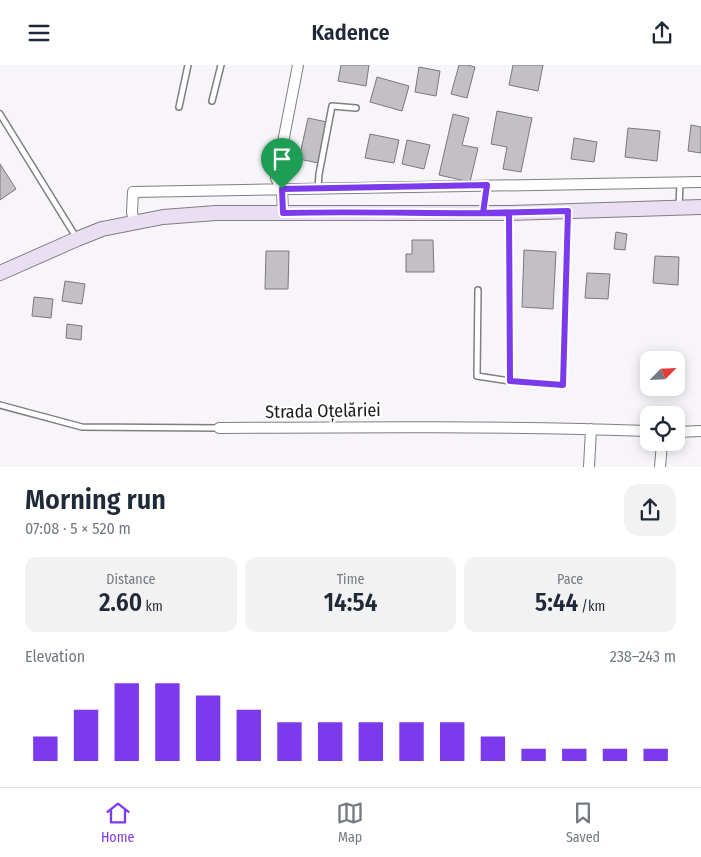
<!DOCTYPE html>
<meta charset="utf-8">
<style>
:root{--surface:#fff;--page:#f2f2f3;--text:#1f2937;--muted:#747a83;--line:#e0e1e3;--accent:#7c3aed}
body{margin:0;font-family:"Fira Sans Condensed",sans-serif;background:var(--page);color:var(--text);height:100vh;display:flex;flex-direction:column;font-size:19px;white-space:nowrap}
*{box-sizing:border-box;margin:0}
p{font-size:16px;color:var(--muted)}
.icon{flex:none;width:28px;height:28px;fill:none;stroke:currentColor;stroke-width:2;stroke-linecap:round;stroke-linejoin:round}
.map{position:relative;height:402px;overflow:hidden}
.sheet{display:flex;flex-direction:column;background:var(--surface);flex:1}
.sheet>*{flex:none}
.needle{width:32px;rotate:66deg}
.buttons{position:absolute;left:640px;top:286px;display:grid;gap:10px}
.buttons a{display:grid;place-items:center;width:45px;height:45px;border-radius:10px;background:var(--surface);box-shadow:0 2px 12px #0003;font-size:25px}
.pin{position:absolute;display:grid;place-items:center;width:42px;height:42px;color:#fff;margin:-51px -21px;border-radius:50% 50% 50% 0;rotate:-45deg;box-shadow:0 0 5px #0007}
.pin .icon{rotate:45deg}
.round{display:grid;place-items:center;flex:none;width:52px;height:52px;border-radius:15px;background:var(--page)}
.summary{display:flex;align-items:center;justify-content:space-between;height:85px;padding:0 25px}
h1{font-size:28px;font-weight:600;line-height:38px}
.figures{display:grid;grid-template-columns:repeat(3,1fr);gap:8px;height:85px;padding:5px 25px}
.figures div{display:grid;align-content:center;border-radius:12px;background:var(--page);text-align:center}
.figures b{font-size:25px;font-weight:600}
.figures small{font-size:14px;font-weight:400}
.figures p{font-size:14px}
.chart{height:140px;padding:10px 25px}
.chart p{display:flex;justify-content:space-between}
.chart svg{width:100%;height:90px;margin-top:5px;stroke:var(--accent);stroke-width:6}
header{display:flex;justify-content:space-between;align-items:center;height:65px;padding:0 25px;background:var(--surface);font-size:22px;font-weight:600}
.tab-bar{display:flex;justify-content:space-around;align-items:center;height:70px;border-top:1px solid var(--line);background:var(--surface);font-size:14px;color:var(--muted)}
.tab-bar a{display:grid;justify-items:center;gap:2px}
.tab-bar .current{color:var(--accent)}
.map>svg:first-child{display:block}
.building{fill:#c2c0c4;stroke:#7a787b}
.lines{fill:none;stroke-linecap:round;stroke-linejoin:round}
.lane-casing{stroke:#807e82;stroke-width:8}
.street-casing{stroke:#807e82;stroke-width:12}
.secondary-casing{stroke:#807e82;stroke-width:16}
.lane{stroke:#fff;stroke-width:5}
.street{stroke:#fff;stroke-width:10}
.secondary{stroke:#e9def2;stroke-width:14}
.route-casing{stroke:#fff;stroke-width:10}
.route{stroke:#7c3aed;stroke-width:6}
.labels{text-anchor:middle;stroke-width:4.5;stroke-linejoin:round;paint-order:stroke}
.street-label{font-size:18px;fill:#1c1c1d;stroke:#fff}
</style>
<header><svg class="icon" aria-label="menu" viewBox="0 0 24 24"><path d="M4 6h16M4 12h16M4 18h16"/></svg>Kadence<svg class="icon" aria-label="share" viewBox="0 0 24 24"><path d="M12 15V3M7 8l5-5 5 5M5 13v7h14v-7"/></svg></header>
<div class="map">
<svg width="701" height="402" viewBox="0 0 701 402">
<rect width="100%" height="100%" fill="#f7f5f9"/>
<!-- building -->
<path class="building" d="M341,0H369L366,21L338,16Z
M459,0H467L475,2L467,33L451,29Z
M513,0H543L538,26L509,20Z
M419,2L440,6L436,31L415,27Z
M377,12L409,21L402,46L370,37Z
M497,46L532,53L521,107L503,104L507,82L491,79Z
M453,49L469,53L462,80L478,83L470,117L439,110Z
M308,53L327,57L318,98L299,94Z
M691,60L701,62V88L688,86Z
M628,63L660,66L657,96L625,92Z
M370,69L399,75L394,98L365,93Z
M574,73L597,77L594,97L571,94Z
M407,75L430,80L424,104L402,99Z
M0,99L16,124L0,135Z
M616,167L627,169L625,185L614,184Z
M412,175H433L434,207H406V189H412Z
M524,185L556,187L553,244L522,242Z
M266,186H289L288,224H265Z
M655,191L679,192L678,220L653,218Z
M587,208L610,209L608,234L585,233Z
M65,216L85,219L82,239L62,236Z
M34,232L53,234L51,253L32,251Z
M67,259L82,261L81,275L66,273Z"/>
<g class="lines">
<!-- lane casing -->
<g class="lane-casing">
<path id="lane" d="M212,36L221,0
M179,42L188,0
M0,49L76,172
M318,124L319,109L332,41L356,43
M679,142L680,118
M483,148L487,120
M509,148L510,316
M478,225L477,311L510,316L563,320L568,147
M0,340L82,362L219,363"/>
</g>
<!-- street casing -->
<g class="street-casing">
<path id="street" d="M283,147L282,125L276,113L298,0
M134,157L132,147L133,127L701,117
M219,363C363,362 506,361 649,366
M676,367L701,366
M589,402L591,364
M660,402L662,378"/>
</g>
<!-- secondary casing -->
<g class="secondary-casing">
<path id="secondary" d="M0,208L77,174L102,164L163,152L216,148H509L701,142"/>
</g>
<!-- lane -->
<use href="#lane" class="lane"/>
<!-- street -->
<use href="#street" class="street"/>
<!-- secondary -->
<use href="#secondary" class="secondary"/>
</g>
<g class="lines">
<!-- route casing -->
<g class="route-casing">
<path id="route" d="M282,124L283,148C358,146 434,149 509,148L510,316L563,320L568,146L483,148L487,120L282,124"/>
</g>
<!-- route -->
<use href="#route" class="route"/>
</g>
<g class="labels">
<!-- street labels -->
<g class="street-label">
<text transform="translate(323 346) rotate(-1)" y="6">Strada Oțelăriei</text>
</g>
</g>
</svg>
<div class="buttons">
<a><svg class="needle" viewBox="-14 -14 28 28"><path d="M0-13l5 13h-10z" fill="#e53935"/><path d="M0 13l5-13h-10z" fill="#747a83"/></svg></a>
<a><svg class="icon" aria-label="locate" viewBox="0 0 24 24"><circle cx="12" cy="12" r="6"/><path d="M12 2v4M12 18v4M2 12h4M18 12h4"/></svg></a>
</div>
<div class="pin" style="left:282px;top:124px;background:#1e9e55"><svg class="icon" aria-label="arrive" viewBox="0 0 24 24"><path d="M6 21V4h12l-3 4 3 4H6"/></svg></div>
</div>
<section class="sheet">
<div class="summary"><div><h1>Morning run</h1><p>07:08 · 5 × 520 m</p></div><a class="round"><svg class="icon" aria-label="share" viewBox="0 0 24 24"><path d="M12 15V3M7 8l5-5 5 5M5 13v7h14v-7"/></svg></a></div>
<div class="figures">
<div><p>Distance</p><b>2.60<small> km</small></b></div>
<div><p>Time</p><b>14:54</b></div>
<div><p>Pace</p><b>5:44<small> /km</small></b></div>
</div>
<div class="chart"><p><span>Elevation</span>238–243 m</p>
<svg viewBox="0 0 160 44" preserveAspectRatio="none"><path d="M5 44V32M15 44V19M25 44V6M35 44V6M45 44V12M55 44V19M65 44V25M75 44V25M85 44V25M95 44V25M105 44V25M115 44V32M125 44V38M135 44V38M145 44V38M155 44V38"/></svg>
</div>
</section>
<nav class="tab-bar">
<a class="current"><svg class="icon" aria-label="home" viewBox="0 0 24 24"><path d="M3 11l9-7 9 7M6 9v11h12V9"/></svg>Home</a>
<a><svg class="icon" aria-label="map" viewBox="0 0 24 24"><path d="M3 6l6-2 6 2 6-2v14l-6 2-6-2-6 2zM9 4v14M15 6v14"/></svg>Map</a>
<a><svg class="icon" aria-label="saved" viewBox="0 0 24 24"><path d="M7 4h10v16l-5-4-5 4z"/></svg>Saved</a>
</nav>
